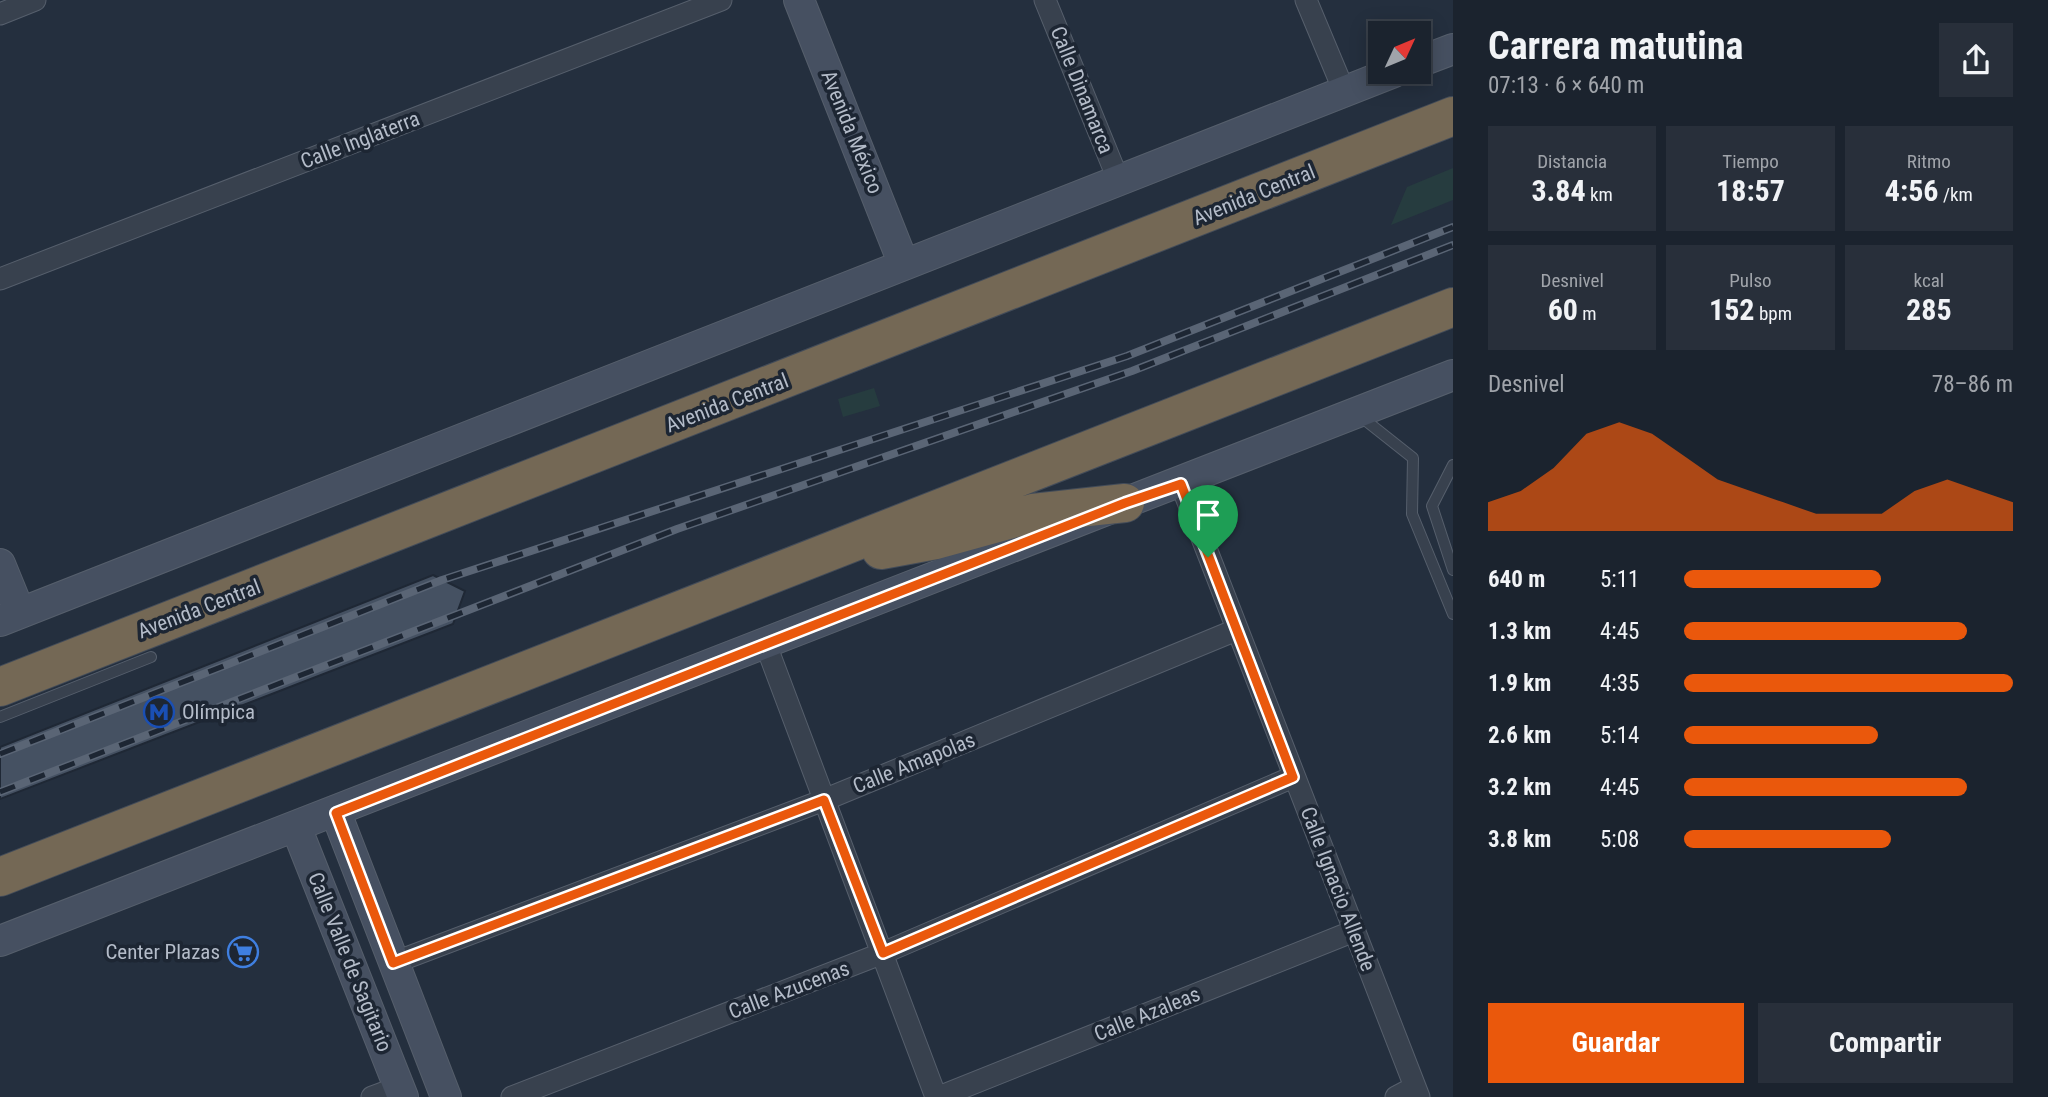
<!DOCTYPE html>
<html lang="es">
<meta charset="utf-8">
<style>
:root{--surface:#1b232e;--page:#282f3a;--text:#f1f3f6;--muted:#a0a4aa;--line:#39404a;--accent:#ea580c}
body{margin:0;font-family:"Roboto Condensed",sans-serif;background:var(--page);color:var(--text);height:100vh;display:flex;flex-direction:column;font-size:26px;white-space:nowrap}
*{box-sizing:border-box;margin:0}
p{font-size:23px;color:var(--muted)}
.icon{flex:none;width:38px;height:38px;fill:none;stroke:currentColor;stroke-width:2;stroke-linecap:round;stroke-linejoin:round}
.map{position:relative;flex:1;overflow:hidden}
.panel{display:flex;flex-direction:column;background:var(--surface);width:595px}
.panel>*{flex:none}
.needle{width:46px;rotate:46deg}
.controls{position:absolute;left:1368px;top:21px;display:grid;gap:14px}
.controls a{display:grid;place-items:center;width:63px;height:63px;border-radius:0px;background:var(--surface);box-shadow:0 4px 18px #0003,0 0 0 2px var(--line);font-size:35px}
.pin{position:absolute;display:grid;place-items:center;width:60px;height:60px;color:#fff;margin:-72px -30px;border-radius:50% 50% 50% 0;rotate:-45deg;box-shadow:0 0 7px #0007}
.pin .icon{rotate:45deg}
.round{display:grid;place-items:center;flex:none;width:74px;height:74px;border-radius:0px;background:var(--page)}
.head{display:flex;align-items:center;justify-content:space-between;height:119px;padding:0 35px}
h1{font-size:38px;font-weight:700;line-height:52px}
.metrics{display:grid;grid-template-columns:repeat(3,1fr);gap:10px;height:119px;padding:7px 35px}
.metrics div{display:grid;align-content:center;border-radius:0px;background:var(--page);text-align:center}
.metrics b{font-size:30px;font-weight:700}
.metrics small{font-size:19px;font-weight:400}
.metrics p{font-size:19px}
.chart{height:196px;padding:14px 35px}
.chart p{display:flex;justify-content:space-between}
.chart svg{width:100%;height:126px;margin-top:7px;fill:var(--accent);opacity:.7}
.action{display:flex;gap:14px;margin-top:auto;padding:14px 35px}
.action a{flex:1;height:80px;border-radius:0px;background:var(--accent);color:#fff;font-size:28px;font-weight:700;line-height:80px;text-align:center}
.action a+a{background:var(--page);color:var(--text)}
ul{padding:0 35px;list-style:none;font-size:23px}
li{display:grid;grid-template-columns:112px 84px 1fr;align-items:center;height:52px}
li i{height:18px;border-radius:9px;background:var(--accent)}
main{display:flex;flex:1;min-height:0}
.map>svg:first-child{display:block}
.green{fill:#263c3f}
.building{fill:#455162;stroke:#1f2835;stroke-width:2}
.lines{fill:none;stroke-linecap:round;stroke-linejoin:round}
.lane-casing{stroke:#565f6c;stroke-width:12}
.street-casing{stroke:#565f6c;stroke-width:23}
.secondary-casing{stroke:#565f6c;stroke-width:32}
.highway-casing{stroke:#434c59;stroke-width:40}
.lane{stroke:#38414e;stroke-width:10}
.street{stroke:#38414e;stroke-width:21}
.secondary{stroke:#465061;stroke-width:30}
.highway{stroke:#746855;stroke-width:38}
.rail-casing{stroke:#5a6575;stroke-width:8}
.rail{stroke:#1d2633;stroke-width:5;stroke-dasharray:16;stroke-linecap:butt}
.route-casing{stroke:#fff;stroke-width:14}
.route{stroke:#ea580c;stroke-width:9}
.labels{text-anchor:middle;stroke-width:7;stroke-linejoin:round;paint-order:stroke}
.street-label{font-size:21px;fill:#b4bcc9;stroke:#1d2633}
.poi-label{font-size:21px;fill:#b4bcc9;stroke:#1d2633;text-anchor:start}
</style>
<main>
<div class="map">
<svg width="1453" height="1097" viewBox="0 0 1453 1097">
<rect width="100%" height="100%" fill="#242f3e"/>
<!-- green -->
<path class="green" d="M1453,168V200L1391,225L1407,187Z
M874,388L880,406L843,417L838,399Z"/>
<!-- building -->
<path class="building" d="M433,575L465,591L453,624L0,799V747Z"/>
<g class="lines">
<!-- lane casing -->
<g class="lane-casing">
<path id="lane" d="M1360,416L1413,458L1412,514L1453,614
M1453,465L1432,506L1453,570
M0,717L151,657"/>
</g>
<!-- street casing -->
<g class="street-casing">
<path id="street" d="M1045,0L1118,179
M1306,0L1344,91
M0,14L35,0
M0,279L721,0
M1181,484L1419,1097
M766,645L936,1097
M393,963L824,800L1236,630
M372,1097L399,1087
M512,1097L883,953L1293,777
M939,1097L1354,931
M1396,1097L1415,1087"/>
</g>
<!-- secondary casing -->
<g class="secondary-casing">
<path id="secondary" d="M799,0L904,265
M1419,62L1453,49
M0,564L20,613
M0,621L1394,72
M336,813L446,1097
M296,827L403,1097
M0,941L1453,375"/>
</g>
<!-- highway casing -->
<g class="highway-casing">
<path id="highway" d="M881,550L936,540L1033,513L1125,503
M0,687L1453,116
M0,877L1453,307"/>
</g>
<!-- lane -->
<use href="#lane" class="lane"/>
<!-- street -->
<use href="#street" class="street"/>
<!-- secondary -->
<use href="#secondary" class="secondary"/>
<!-- highway -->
<use href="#highway" class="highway"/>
<!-- rail casing -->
<g class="rail-casing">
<path id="rail" d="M0,754L442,580L1127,356L1453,227
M0,792L677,529L1132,371L1453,245"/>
</g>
<!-- rail -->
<use href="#rail" class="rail"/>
</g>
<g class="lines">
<!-- route casing -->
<g class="route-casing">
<path id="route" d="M1181,484L1293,777L883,953L824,800L393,963L336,813L1125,503Z"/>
</g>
<!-- route -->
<use href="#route" class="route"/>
</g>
<!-- icons -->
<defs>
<g id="metro-ring" transform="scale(1.575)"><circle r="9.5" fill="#1d2633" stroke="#1a4fb4" stroke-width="1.5"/><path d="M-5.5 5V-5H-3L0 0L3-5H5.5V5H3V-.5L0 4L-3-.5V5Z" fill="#1a4fb4"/></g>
<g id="supermarket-ring" transform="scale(1.575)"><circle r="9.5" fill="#1d2633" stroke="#3f7fe0" stroke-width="1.5"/><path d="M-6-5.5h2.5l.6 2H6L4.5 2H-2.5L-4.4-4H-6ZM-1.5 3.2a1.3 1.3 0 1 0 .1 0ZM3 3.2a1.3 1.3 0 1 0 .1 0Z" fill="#3f7fe0"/></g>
</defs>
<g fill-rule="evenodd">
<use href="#metro-ring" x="159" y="712"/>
<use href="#supermarket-ring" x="243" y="952"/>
</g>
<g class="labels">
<!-- street labels -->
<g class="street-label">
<text transform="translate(1082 90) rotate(68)" y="7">Calle Dinamarca</text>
<text transform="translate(852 132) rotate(68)" y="7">Avenida México</text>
<text transform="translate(360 140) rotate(-21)" y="7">Calle Inglaterra</text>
<text transform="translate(1254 195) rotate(-22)" y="7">Avenida Central</text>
<text transform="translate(727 403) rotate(-21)" y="7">Avenida Central</text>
<text transform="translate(199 609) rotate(-21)" y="7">Avenida Central</text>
<text transform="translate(914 763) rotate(-22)" y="7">Calle Amapolas</text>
<text transform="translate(1338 889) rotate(69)" y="7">Calle Ignacio Allende</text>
<text transform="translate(350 962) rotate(68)" y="7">Calle Valle de Sagitario</text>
<text transform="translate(789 990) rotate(-21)" y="7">Calle Azucenas</text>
<text transform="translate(1147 1014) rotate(-22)" y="7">Calle Azaleas</text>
</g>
<!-- poi labels -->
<g class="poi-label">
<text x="182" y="719">Olímpica</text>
<text x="220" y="959" text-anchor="end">Center Plazas</text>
</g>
</g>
</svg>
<div class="controls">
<a><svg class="needle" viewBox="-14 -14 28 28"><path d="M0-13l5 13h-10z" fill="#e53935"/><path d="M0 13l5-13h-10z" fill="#a0a4aa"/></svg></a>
</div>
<div class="pin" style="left:1208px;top:557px;background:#1e9e55"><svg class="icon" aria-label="arrive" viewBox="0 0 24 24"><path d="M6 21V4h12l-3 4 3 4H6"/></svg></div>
</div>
<section class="panel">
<div class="head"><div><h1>Carrera matutina</h1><p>07:13 · 6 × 640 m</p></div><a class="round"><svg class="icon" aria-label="share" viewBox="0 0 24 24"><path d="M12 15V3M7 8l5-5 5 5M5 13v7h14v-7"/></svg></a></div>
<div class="metrics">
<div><p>Distancia</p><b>3.84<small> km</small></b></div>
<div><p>Tiempo</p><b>18:57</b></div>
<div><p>Ritmo</p><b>4:56<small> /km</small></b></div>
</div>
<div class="metrics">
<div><p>Desnivel</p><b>60<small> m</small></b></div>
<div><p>Pulso</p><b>152<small> bpm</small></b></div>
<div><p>kcal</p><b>285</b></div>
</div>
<div class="chart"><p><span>Desnivel</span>78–86 m</p>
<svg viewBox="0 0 160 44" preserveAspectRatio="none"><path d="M0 44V34L10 30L20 22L30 10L40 6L50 10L60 18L70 26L80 30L90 34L100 38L110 38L120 38L130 30L140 26L150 30L160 34V44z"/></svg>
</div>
<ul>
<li><b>640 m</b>5:11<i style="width:60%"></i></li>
<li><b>1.3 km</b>4:45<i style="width:86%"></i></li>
<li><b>1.9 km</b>4:35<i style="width:100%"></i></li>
<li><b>2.6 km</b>5:14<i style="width:59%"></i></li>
<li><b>3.2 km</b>4:45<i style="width:86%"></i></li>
<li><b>3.8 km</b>5:08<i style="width:63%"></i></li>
</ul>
<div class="action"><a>Guardar</a><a>Compartir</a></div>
</section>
</main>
